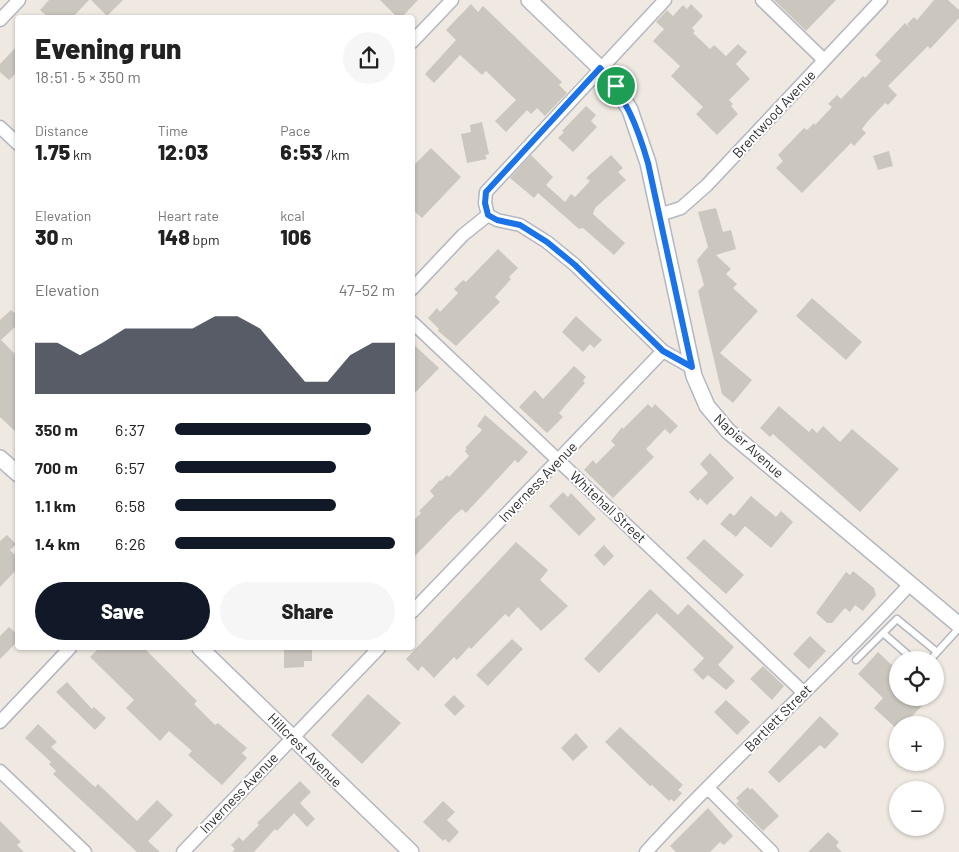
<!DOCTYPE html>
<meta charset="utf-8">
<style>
:root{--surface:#fff;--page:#f6f6f6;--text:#222;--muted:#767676;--accent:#111827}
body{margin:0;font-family:Barlow,sans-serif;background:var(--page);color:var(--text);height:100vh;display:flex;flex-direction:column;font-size:19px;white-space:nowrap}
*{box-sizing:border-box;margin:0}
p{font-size:16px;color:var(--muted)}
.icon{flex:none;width:28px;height:28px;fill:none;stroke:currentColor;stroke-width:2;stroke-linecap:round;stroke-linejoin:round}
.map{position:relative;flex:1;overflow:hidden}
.sheet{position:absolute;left:15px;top:15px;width:400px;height:635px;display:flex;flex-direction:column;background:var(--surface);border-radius:5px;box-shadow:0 1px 4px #0004}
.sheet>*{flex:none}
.buttons{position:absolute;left:889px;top:651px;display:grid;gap:10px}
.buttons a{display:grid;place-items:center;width:55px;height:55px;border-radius:50%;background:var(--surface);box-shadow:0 1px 4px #0004;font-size:25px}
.pin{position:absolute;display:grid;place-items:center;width:42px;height:42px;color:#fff;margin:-21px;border:2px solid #fff;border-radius:50%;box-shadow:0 1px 5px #0007}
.round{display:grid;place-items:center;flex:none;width:52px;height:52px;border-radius:26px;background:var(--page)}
.summary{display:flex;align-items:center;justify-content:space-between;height:85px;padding:0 20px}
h1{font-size:28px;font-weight:800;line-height:38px}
.metrics{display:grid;grid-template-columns:repeat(3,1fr);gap:8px;height:85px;padding:5px 20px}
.metrics div{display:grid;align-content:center}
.metrics b{font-size:21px;font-weight:800}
.metrics small{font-size:14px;font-weight:400}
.metrics p{font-size:14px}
.chart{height:140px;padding:10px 20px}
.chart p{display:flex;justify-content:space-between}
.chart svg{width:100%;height:90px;margin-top:5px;fill:var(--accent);opacity:.7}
.cta{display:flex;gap:10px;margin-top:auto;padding:10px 20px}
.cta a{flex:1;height:58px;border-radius:30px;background:var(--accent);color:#fff;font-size:20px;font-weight:800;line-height:58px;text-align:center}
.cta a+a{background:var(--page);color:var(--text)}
ul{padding:0 20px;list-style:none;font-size:16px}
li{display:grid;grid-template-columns:80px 60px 1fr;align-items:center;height:38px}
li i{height:12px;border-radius:6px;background:var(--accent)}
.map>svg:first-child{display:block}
.building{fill:#cbc7bf}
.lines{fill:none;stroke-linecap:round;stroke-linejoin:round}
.service-casing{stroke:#b4b7c1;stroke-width:9}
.minor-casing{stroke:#b4b7c1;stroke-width:15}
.tertiary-casing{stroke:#b4b7c1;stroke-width:18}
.service{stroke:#fff;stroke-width:6}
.minor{stroke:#fff;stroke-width:12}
.tertiary{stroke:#fff;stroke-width:15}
.route-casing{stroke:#fff;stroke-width:10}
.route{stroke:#1a73e8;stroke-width:6}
.labels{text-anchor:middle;stroke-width:4;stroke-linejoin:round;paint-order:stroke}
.street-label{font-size:14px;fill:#2e2e2e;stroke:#fff}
</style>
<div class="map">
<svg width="959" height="852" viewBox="0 0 959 852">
<rect width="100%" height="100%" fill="#efe9e1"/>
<!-- building -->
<path class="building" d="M49,0H89L72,18H49L40,10Z
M91,0H123L107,16Z
M380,0H418L401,18H398Z
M774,0H836L806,31Z
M934,0H948L959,10V18L930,49L928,46L888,86L897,95L888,105L885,103L868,121L862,129L866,133L854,146L851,143L802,193L776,168L783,161L778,155L804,128L807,130L814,123L815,125L832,107L828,104L837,95L841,99L863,76L865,78L881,61L875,55L905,23L910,28L907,24L914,17L917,20Z
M471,4L478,12L483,6L562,82L559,85L567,93L545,116L537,108L531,114L527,110L506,132L495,121L516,100L486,71L482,75L460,55L434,83L425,74L456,40L446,30Z
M691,4L703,16L692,28L695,31L693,33L710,49L714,45L726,56L738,44L747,52L736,64L750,79L729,100L733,104L731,106L738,114L717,135L696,114L703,107L671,76L680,66L653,41L664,29L656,22L667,10L673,16L683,5L687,9Z
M18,45V71L9,80L0,72V64Z
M586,106L596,115L591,121L597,127L573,152L558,138L564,132L562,131Z
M482,122L489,154L485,155L487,159L467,163L461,134L471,132L470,125Z
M431,148L461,177L422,218L412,209V167Z
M889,151L893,166L878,170L873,156Z
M531,155L553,177L546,185L565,202L571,194L575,197L590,181L586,178L611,155L623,168L618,172L626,180L595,208L593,214L625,243L614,255L583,228L579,229L538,193L534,198L510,178Z
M716,208L723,232L731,230L736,249L716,255L731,269L726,274L737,284L733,288L758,311L720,353L752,380L733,403L722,394L698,291L704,285L697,260L708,247L698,212Z
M498,249L518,268L509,277L511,279L495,297L500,302L456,346L438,331L439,329L428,318L437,308L440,312L458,293L454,289L463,280L466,282Z
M812,298L862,342L846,360L796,316Z
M11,310L18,316V324L1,340L18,357V434L0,417V320Z
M576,316L602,340L594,348L590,344L583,352L562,332Z
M412,343L439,368L412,396Z
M574,366L586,377L583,381L585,383L559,413L563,417L547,433L519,407L535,390L543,399Z
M648,404L652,408L655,404L678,426L670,434L665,429L646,449L654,457L613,498L584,470L593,460L596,464L615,445L611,441L622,427L623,429Z
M779,406L809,432L812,428L817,433L823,426L840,442L852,429L899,469L860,512L773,434L770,437L760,428Z
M485,415L528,452L518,463L515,460L466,513L462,509L455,515L412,559V522L421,513L419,511L434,496L430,491L440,480L441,481L447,475L449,477L469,456L465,451L467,449L465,448L482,430L477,426Z
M710,453L734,478L707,505L700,498L698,501L689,492L708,473L700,464Z
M563,492L568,497L571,493L596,519L579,536L549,506Z
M751,496L776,517L781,511L793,522L771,548L745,526L736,537L720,524L730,513L734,516Z
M7,535L16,544L10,550L18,558V568L0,587V541Z
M704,539L744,575L726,594L686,558Z
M516,542L548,570L540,580L568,606L541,631L518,607L509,617L505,614L471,649L469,647L457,660L454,657L434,678L422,666L418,671L406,659Z
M604,545L614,556L604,566L594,555Z
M853,571L874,588L876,595L863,611L855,605L850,612L845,608L832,623H827L816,613L846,572L850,575Z
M650,589L678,615L688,604L734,647L718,665L735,681L726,690L708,675L703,680L693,670L704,658L657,613L599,673L584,659Z
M9,627L18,635V641L0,659V636Z
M810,636L826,651L809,669L793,654Z
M512,639L523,649L488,686L476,675Z
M99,648H144L197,701L194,704L215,725L218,723L247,748L242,753L247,758L222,785L188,755L192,751L169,731L160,741L126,708L134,700L90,657Z
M284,648H312V661H304V667L284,668Z
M878,652L898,671V698H930L903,725H898V730L874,708L883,698L858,674Z
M763,666L784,686L772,700L750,679Z
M67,682L92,709L94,707L106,718L95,730L56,692Z
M368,694L401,723L362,764L331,735Z
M454,695L465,706L455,716L444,705Z
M726,700L750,722L737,735L714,712Z
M820,716L839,734L825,749L820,745L779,783L768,772Z
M38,724L57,742L51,747L95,787L98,784L137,821L157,800L173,815L148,841L160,852H137L53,774L56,771L49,764L51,762L25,738Z
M620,727L683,785L678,790L682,793L674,802L671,799L669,801L652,785L650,786L605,742Z
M576,733L588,747L573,761L561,748Z
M300,781L311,792L300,803L315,819L307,827L294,813L277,831L275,829L254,852H232L235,849L231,845L239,837L243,841L259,825L257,823Z
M748,787L750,790L752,788L779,816L763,831L736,804L739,801L736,798Z
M443,801L455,812L447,820L459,832L449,843L445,839L443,841L423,822Z
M708,808L733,836L724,845L720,842L710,852H676L670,846Z
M0,821L21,842L17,845L24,852H0Z
M828,832L839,842L836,846L842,852H808Z"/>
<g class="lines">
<!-- service casing -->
<g class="service-casing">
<path id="service" d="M856,660L883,633
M914,660L883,633L897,619L937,652
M930,660L959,628"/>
</g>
<!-- minor casing -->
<g class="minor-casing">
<path id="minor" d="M762,0L824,60
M0,20L19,0
M412,42L452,0
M0,127L18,144
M488,215L485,203L486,192L665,0
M488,215L497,220L520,225L547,242L575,265L663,351L691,367
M659,215L681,208L707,185L881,0
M412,289L463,235L488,215
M412,322L803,692
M412,612L663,351
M0,722L70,648
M0,771L85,852
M708,788L772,852
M183,852L379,648
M646,852C730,759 826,677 910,584"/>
</g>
<!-- tertiary casing -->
<g class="tertiary-casing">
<path id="tertiary" d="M529,0L600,68L616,87L630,110L648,163L694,376L707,406L728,431L959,625
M0,458L18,474
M200,648L411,852"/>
</g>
<!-- service -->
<use href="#service" class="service"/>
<!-- minor -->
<use href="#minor" class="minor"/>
<!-- tertiary -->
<use href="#tertiary" class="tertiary"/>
</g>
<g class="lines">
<!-- route casing -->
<g class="route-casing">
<path id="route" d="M600,68C626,98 637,125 648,163L692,367L663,351L575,265L547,242L520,225L497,220L488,215L485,203L486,192Z"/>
</g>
<!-- route -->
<use href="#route" class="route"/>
</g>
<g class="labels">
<!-- street labels -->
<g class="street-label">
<text transform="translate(774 114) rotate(-47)" y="5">Brentwood Avenue</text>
<text transform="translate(749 446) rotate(42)" y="5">Napier Avenue</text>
<text transform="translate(538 482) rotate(-46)" y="5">Inverness Avenue</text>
<text transform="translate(608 507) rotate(43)" y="5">Whitehall Street</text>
<text transform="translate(778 718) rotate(-45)" y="5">Bartlett Street</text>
<text transform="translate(305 750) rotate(45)" y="5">Hillcrest Avenue</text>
<text transform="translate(239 793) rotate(-46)" y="5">Inverness Avenue</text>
</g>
</g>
</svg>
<div class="buttons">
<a><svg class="icon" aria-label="locate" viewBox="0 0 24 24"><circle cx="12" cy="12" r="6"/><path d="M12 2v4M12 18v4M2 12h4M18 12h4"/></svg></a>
<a>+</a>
<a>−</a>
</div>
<div class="pin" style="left:616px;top:86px;background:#1e9e55"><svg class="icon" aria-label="arrive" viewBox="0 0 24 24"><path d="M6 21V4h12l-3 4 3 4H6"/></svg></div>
<section class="sheet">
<div class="summary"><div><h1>Evening run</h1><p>18:51 · 5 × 350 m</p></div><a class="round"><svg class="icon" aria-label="share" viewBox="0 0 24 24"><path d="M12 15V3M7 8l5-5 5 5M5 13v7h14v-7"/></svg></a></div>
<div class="metrics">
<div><p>Distance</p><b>1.75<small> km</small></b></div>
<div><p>Time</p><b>12:03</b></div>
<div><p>Pace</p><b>6:53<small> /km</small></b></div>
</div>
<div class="metrics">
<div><p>Elevation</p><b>30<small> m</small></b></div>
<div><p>Heart rate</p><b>148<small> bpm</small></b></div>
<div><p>kcal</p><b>106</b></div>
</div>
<div class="chart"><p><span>Elevation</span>47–52 m</p>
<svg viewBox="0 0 160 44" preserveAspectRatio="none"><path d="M0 44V19L10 19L20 25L30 19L40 12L50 12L60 12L70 12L80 6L90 6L100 12L110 25L120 38L130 38L140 25L150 19L160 19V44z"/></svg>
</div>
<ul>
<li><b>350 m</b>6:37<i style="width:89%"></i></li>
<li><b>700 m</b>6:57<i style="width:73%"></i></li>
<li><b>1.1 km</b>6:58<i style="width:73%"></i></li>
<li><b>1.4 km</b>6:26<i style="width:100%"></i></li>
</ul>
<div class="cta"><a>Save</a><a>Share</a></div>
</section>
</div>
